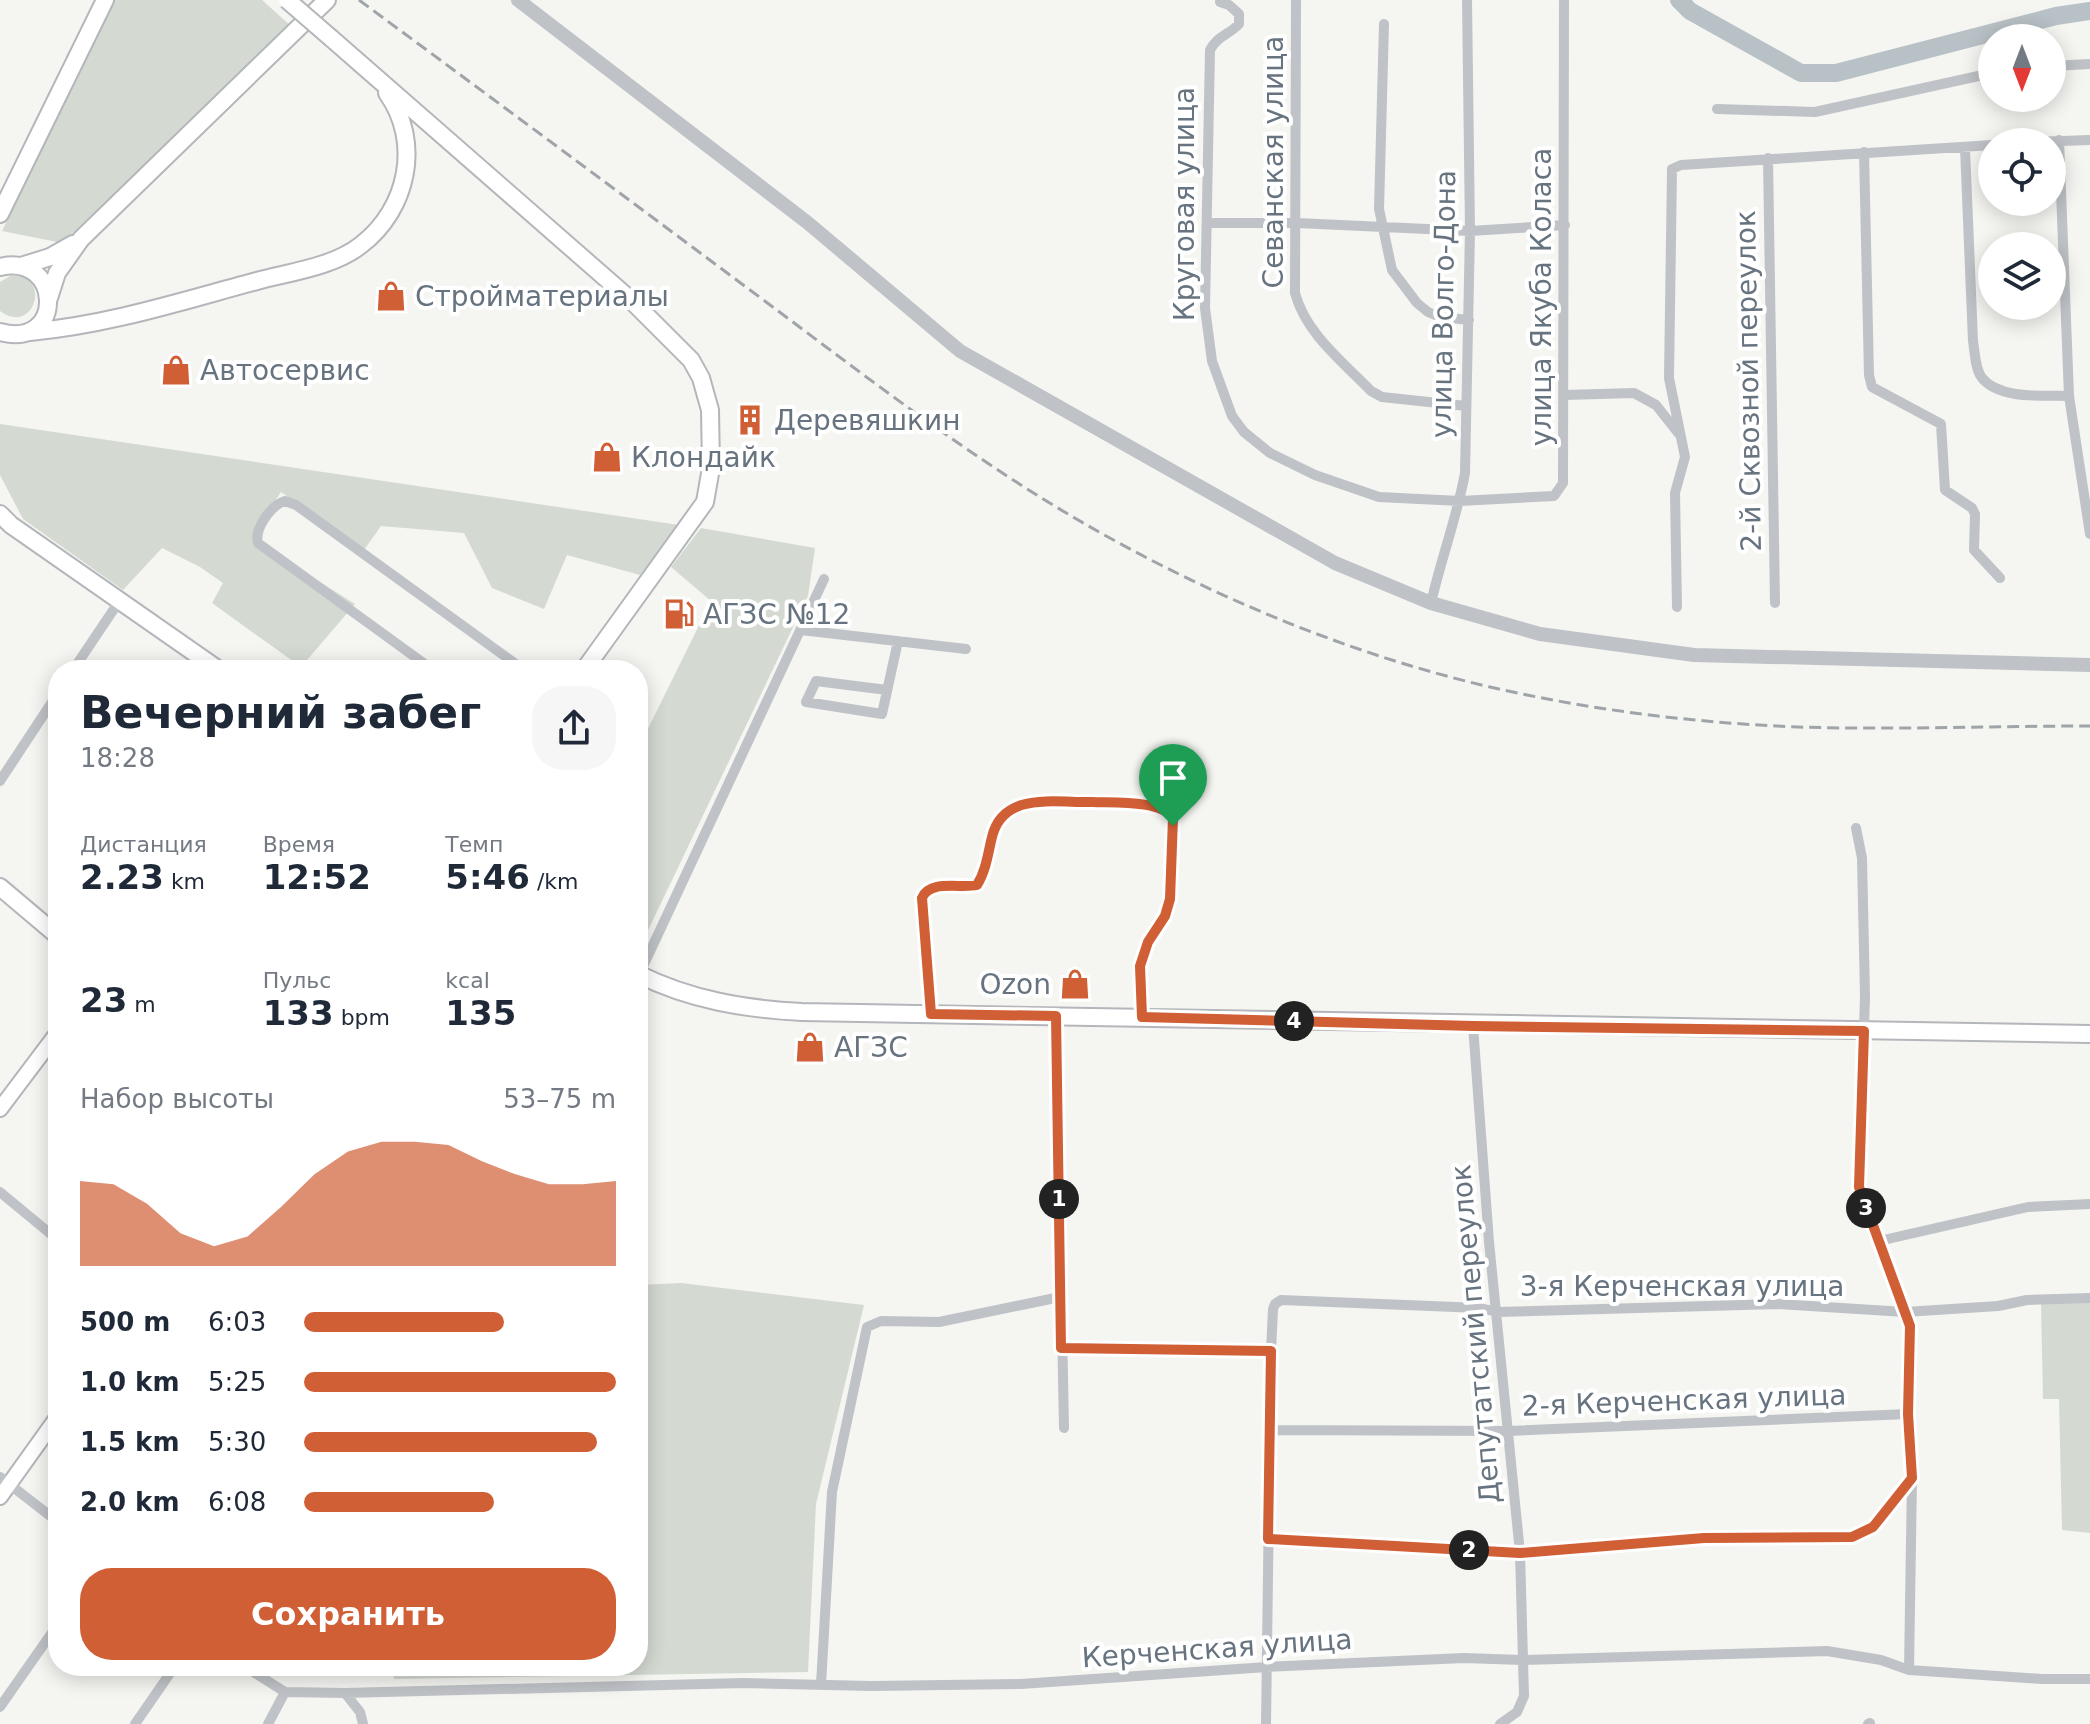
<!DOCTYPE html>
<html lang="ru">
<meta charset="utf-8">
<style>
:root{--surface:#fff;--page:#f6f6f7;--text:#1f2937;--muted:#747a83;--accent:#d15f36}
body{margin:0;font-family:"DejaVu Sans",sans-serif;background:var(--page);color:var(--text);height:100vh;display:flex;flex-direction:column;font-size:30px;white-space:nowrap}
*{box-sizing:border-box;margin:0}
p{font-size:26px;color:var(--muted)}
.icon{flex:none;width:44px;height:44px;fill:none;stroke:currentColor;stroke-width:2;stroke-linecap:round;stroke-linejoin:round}
.map{position:relative;flex:1;overflow:hidden}
.details{position:absolute;left:48px;top:660px;width:600px;height:1016px;display:flex;flex-direction:column;background:var(--surface);border-radius:32px;box-shadow:0 4px 20px #0003}
.details>*{flex:none}
.needle{width:52px;rotate:180deg}
.buttons{position:absolute;left:1978px;top:24px;display:grid;gap:16px}
.buttons a{display:grid;place-items:center;width:88px;height:88px;border-radius:50%;background:var(--surface);box-shadow:0 4px 20px #0003;font-size:40px}
.pin{position:absolute;display:grid;place-items:center;width:68px;height:68px;color:#fff;margin:-82px -34px;border-radius:50% 50% 50% 0;rotate:-45deg;box-shadow:0 0 8px #0007}
.pin .icon{rotate:45deg}
.km{position:absolute;width:40px;height:40px;margin:-20px;border-radius:50%;background:#222;color:#fff;font-size:22px;line-height:40px;text-align:center}
.round{display:grid;place-items:center;flex:none;width:84px;height:84px;border-radius:32px;background:var(--page)}
.headline{display:flex;align-items:center;justify-content:space-between;height:136px;padding:0 32px}
h1{font-size:44px;font-weight:700;line-height:60px}
.figures{display:grid;grid-template-columns:repeat(3,1fr);gap:12px;height:136px;padding:8px 32px}
.figures div{display:grid;align-content:center}
.figures b{font-size:34px;font-weight:700}
.figures small{font-size:22px;font-weight:400}
.figures p{font-size:22px}
.chart{height:224px;padding:16px 32px}
.chart p{display:flex;justify-content:space-between}
.chart svg{width:100%;height:144px;margin-top:8px;fill:var(--accent);opacity:.7}
.action{display:flex;gap:16px;margin-top:auto;padding:16px 32px}
.action a{flex:1;height:92px;border-radius:32px;background:var(--accent);color:#fff;font-size:32px;font-weight:700;line-height:92px;text-align:center}
ul{padding:0 32px;list-style:none;font-size:26px}
li{display:grid;grid-template-columns:128px 96px 1fr;align-items:center;height:60px}
li i{height:20px;border-radius:10px;background:var(--accent)}
.map>svg:first-child{display:block}
.green{fill:#d4dad2}
.lines{fill:none;stroke-linecap:round;stroke-linejoin:round}
.river{stroke:#b8c1c6;stroke-width:18}
.secondary-casing{stroke:#b2b6ba;stroke-width:18}
.primary-casing{stroke:#b3b6ba;stroke-width:20}
.minor{stroke:#bfc2c6;stroke-width:10}
.tertiary{stroke:#bfc2c6;stroke-width:14}
.secondary{stroke:#fff;stroke-width:14}
.primary{stroke:#fff;stroke-width:16}
.rail{stroke:#9fa4a9;stroke-width:3;stroke-dasharray:12 6;stroke-linecap:butt}
.primary-bridge-casing{stroke:#b3b6ba;stroke-width:20;stroke-linecap:butt}
.primary-bridge{stroke:#fff;stroke-width:16}
.route-casing{stroke:#fff;stroke-width:16}
.route{stroke:#d15f36;stroke-width:10}
.labels{text-anchor:middle;stroke-width:8;stroke-linejoin:round;paint-order:stroke}
.street-label{font-size:28px;fill:#677480;stroke:#fff}
.poi-label{font-size:28px;fill:#677480;stroke:#fff;text-anchor:start}
</style>
<div class="map">
<svg width="2090" height="1724" viewBox="0 0 2090 1724">
<rect width="100%" height="100%" fill="#f5f5f2"/>
<!-- green -->
<path class="green" d="M114,0H262L291,26L62,243L2,231Z
M10,276C53,272 35,337 0,311V282Z
M0,424L679,525L640,575L567,555L544,609L492,588L464,533L381,526L364,550L281,492L253,534L258,543L355,604L301,667L212,603L223,583L200,567L162,548L123,590L23,519L0,475Z
M701,528L815,548L808,596L640,947L638,946V749L711,601L671,567Z
M681,1283L864,1305L816,1504L808,1672L394,1679L392,1666H638V1285Z
M2041,1303H2090V1533L2062,1530L2059,1399H2043Z"/>
<g class="lines">
<!-- river -->
<path class="river" d="M1679,0L1690,11L1801,73H1836L2056,16L2090,11"/>
<!-- secondary casing -->
<g class="secondary-casing">
<path id="secondary" d="M0,1109L58,1032
M0,1497L58,1416"/>
</g>
<!-- primary casing -->
<g class="primary-casing">
<path id="primary" d="M331,38L633,302L691,360L701,378L710,410L711,468L705,502L584,670
M0,214L105,0
M21,266L50,257L73,244
M0,267C62,252 66,350 0,332
M49,298L57,273L81,239L327,0
M30,332C108,325 182,301 257,281C290,272 333,267 361,245C408,209 422,142 387,93
M0,514L11,525L219,670
M0,887L58,936
M638,974C690,1000 745,1009 802,1012L2090,1034"/>
</g>
<!-- minor -->
<path class="minor" d="M1296,0L1295,293C1306,334 1343,362 1371,391L1382,397L1466,406
M1220,2L1229,5L1239,14V24C1229,35 1217,36 1210,50L1205,308L1212,361L1232,416L1244,432L1270,453L1315,475L1379,497L1460,501L1554,496L1563,483L1564,0
M1384,24L1379,209L1392,270L1417,303L1428,312L1440,317L1469,320
M2052,66L2090,64
M1717,109L1815,112L1992,73
M2059,140L2069,396L2090,534
M2033,142L2090,140
M1965,148L1973,341C1975,353 1975,369 1982,378C2000,400 2044,395 2069,396
M1864,152L1869,375L1872,387L1941,424L1945,490L1972,508L1975,514L1974,550L2000,578
M1768,158L1775,603
M1207,223H1297L1470,231L1565,225
M1565,395L1634,393L1656,405L1679,434
M1431,603C1441,559 1457,517 1465,473L1470,231L1467,0
M1677,607L1675,493L1685,457L1669,378L1672,169L1681,165L1992,145
M801,630L966,649
M73,670L120,600
M433,670L258,543C254,529 271,505 285,501L296,505L524,670
M887,690L816,681L806,702L882,714L898,641
M0,781L58,693
M1856,828L1862,858L1865,996L1859,1187L1910,1326L1908,1414L1912,1478L1909,1670
M639,975L824,579
M931,1014L922,903L924,892L931,887L977,885C989,866 985,837 997,820C1002,812 1013,806 1022,804C1047,799 1135,800 1158,807C1165,809 1169,812 1173,818L1168,908L1148,942L1140,966L1142,1017
M1056,1016L1064,1428
M1473,1026L1489,1242L1520,1553L1524,1696L1517,1712L1500,1724
M0,1192L58,1240
M1879,1241L2028,1207L2090,1204
M1061,1348L1271,1351
M1270,1430L1509,1431L1908,1414
M0,1477L58,1522
M1268,1539L1520,1553L1704,1538L1852,1537L1873,1527L1912,1478
M244,1666L285,1692L345,1693L360,1712L363,1724
M821,1685L832,1492L867,1327L881,1321L939,1322L1060,1297
M345,1693L743,1683L871,1686L1021,1684L1267,1667L1464,1658L1522,1660L1827,1651L1881,1660L1909,1670L2042,1679H2090
M0,1707L58,1624
M135,1724L175,1666
M268,1724L285,1692
M1266,1724L1271,1351L1273,1309L1275,1304L1281,1300L1480,1308L1497,1312L1778,1304L1905,1312L1998,1306L2027,1300L2090,1298
M1868,1724L1870,1723"/>
<!-- tertiary -->
<path class="tertiary" d="M518,0L808,223L960,351L1335,563L1431,603L1540,634L1694,655L2090,665"/>
<!-- secondary -->
<use href="#secondary" class="secondary"/>
<!-- primary -->
<use href="#primary" class="primary"/>
<!-- rail -->
<path class="rail" d="M359,0C489,96 620,193 750,290C859,371 967,456 1085,524C1210,596 1349,654 1490,687C1590,710 1695,723 1798,727C1895,730 1993,726 2090,726"/>
<!-- primary-bridge casing -->
<g class="primary-bridge-casing">
<path id="primary-bridge" d="M287,0L331,38"/>
</g>
<!-- primary-bridge -->
<use href="#primary-bridge" class="primary-bridge"/>
</g>
<g class="lines">
<!-- route casing -->
<g class="route-casing">
<path id="route" d="M1093,802C1114,803 1161,800 1173,818L1170,899L1165,916L1148,942L1140,966L1142,1017L1473,1026L1864,1031L1859,1187L1910,1326L1908,1414L1912,1478L1873,1527L1852,1537L1704,1538L1520,1553L1268,1539L1271,1351L1061,1348L1056,1016L931,1014L922,898C929,879 961,889 977,885C986,871 988,853 992,837C1003,791 1055,803 1093,802Z"/>
</g>
<!-- route -->
<use href="#route" class="route"/>
</g>
<!-- icons -->
<defs>
<g id="shop-bare" transform="scale(2.4)"><path d="M-5-2.5h2.3a2.7 3.5 0 0 1 5.4 0H5L5.5 6h-11ZM-1.5-2.5h3a1.5 2.3 0 0 0-3 0Z" fill="#d15f36" stroke="#fff" stroke-width="2.5" paint-order="stroke"/></g>
<g id="building-bare" transform="scale(2.4)"><path d="M-4-6H4V6H1V3H-1V6H-4ZM-2.5-4.3h1.7v1.8h-1.7ZM.8-4.3h1.7v1.8H.8ZM-2.5-1h1.7V.8h-1.7ZM.8-1h1.7V.8H.8Z" fill="#d15f36" stroke="#fff" stroke-width="2.5" paint-order="stroke"/></g>
<g id="fuel-bare" transform="scale(2.4)"><path d="M-5.5-6h7V0h2V4h1.3V-2.5L3-4.5l.8-.8L6-3V5H2.5V1h-1V6h-7ZM-4.2-4.7v3.2H.2V-4.7Z" fill="#d15f36" stroke="#fff" stroke-width="2.5" paint-order="stroke"/></g>
</defs>
<g fill-rule="evenodd">
<use href="#shop-bare" x="391" y="296"/>
<use href="#shop-bare" x="176" y="370"/>
<use href="#building-bare" x="750" y="420"/>
<use href="#shop-bare" x="607" y="457"/>
<use href="#fuel-bare" x="679" y="614"/>
<use href="#shop-bare" x="1075" y="984"/>
<use href="#shop-bare" x="810" y="1047"/>
</g>
<g class="labels">
<!-- street labels -->
<g class="street-label">
<text transform="translate(1273 162) rotate(-90)" y="10">Севанская улица</text>
<text transform="translate(1184 204) rotate(-90)" y="10">Круговая улица</text>
<text transform="translate(1541 297) rotate(-90)" y="10">улица Якуба Коласа</text>
<text transform="translate(1443 304) rotate(-89)" y="10">улица Волго-Дона</text>
<text transform="translate(1748 381) rotate(-91)" y="10">2-й Сквозной переулок</text>
<text x="1682" y="1296">3-я Керченская улица</text>
<text transform="translate(1475 1334) rotate(-95)" y="10">Депутатский переулок</text>
<text transform="translate(1684 1400) rotate(-2)" y="10">2-я Керченская улица</text>
<text transform="translate(1217 1648) rotate(-4)" y="10">Керченская улица</text>
</g>
<!-- poi labels -->
<g class="poi-label">
<text x="415" y="306">Стройматериалы</text>
<text x="200" y="380">Автосервис</text>
<text x="774" y="430">Деревяшкин</text>
<text x="631" y="467">Клондайк</text>
<text x="703" y="624">АГЗС №12</text>
<text x="1051" y="994" text-anchor="end">Ozon</text>
<text x="834" y="1057">АГЗС</text>
</g>
</g>
</svg>
<div class="buttons">
<a><svg class="needle" viewBox="-14 -14 28 28"><path d="M0-13l5 13h-10z" fill="#e53935"/><path d="M0 13l5-13h-10z" fill="#747a83"/></svg></a>
<a><svg class="icon" aria-label="locate" viewBox="0 0 24 24"><circle cx="12" cy="12" r="6"/><path d="M12 2v4M12 18v4M2 12h4M18 12h4"/></svg></a>
<a><svg class="icon" aria-label="layers" viewBox="0 0 24 24"><path d="M12 4l9 5-9 5-9-5zM3 14l9 5 9-5"/></svg></a>
</div>
<div class="pin" style="left:1173px;top:826px;background:#1e9e55"><svg class="icon" aria-label="arrive" viewBox="0 0 24 24"><path d="M6 21V4h12l-3 4 3 4H6"/></svg></div>
<b class="km" style="left:1059px;top:1199px">1</b>
<b class="km" style="left:1469px;top:1550px">2</b>
<b class="km" style="left:1866px;top:1208px">3</b>
<b class="km" style="left:1294px;top:1021px">4</b>
<section class="details">
<div class="headline"><div><h1>Вечерний забег</h1><p>18:28</p></div><a class="round"><svg class="icon" aria-label="share" viewBox="0 0 24 24"><path d="M12 15V3M7 8l5-5 5 5M5 13v7h14v-7"/></svg></a></div>
<div class="figures">
<div><p>Дистанция</p><b>2.23<small> km</small></b></div>
<div><p>Время</p><b>12:52</b></div>
<div><p>Темп</p><b>5:46<small> /km</small></b></div>
</div>
<div class="figures">
<div><b>23<small> m</small></b></div>
<div><p>Пульс</p><b>133<small> bpm</small></b></div>
<div><p>kcal</p><b>135</b></div>
</div>
<div class="chart"><p><span>Набор высоты</span>53–75 m</p>
<svg viewBox="0 0 160 44" preserveAspectRatio="none"><path d="M0 44V18L10 19L20 25L30 34L40 38L50 35L60 26L70 16L80 9L90 6L100 6L110 7L120 12L130 16L140 19L150 19L160 18V44z"/></svg>
</div>
<ul>
<li><b>500 m</b>6:03<i style="width:64%"></i></li>
<li><b>1.0 km</b>5:25<i style="width:100%"></i></li>
<li><b>1.5 km</b>5:30<i style="width:94%"></i></li>
<li><b>2.0 km</b>6:08<i style="width:61%"></i></li>
</ul>
<div class="action"><a>Сохранить</a></div>
</section>
</div>
